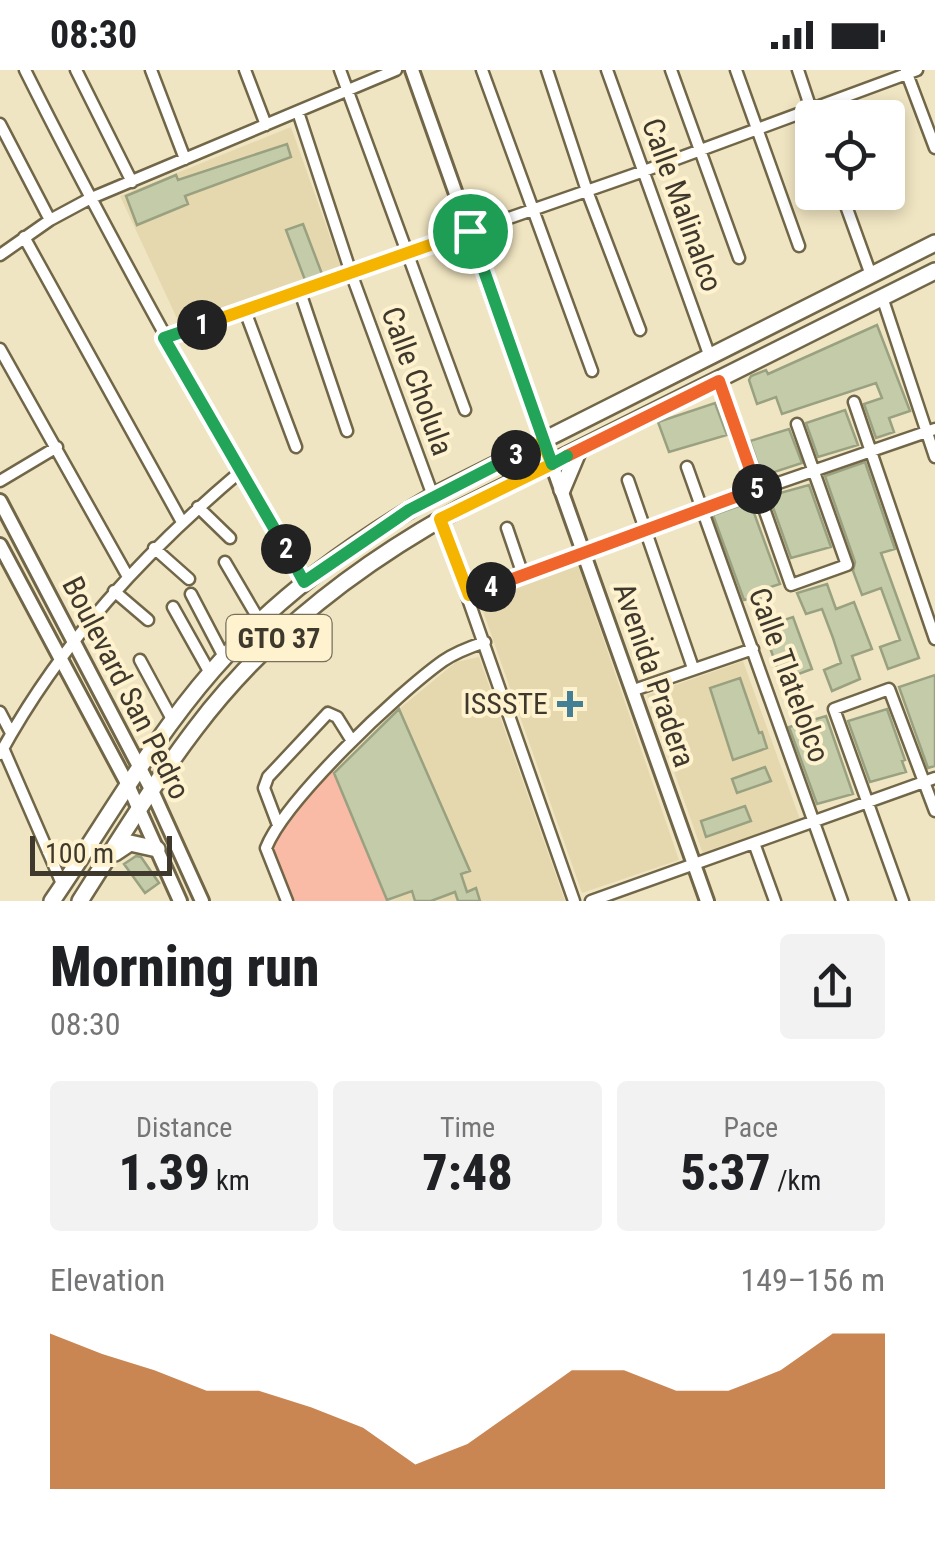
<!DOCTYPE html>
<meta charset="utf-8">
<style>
:root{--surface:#fff;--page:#f2f2f2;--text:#202124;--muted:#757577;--accent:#b45309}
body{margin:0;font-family:"Roboto Condensed",sans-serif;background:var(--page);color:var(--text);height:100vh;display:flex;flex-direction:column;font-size:38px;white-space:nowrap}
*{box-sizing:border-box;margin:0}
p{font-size:32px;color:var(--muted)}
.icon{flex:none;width:55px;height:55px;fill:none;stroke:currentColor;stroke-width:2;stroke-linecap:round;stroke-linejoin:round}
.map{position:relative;height:831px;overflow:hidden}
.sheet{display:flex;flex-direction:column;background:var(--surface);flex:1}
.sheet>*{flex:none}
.tools{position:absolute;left:795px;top:30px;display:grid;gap:20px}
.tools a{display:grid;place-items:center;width:110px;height:110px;border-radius:10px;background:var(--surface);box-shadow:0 5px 15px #0003;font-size:50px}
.scale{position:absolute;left:30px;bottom:25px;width:142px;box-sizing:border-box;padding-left:10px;border:5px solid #3e392c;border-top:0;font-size:28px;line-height:35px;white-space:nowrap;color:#3e392c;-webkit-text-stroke:8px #fef2cf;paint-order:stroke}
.pin{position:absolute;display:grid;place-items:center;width:85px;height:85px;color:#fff;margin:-42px;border:5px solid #fff;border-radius:50%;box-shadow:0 2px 10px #0007}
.km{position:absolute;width:50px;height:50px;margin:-25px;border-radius:50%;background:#222;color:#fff;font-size:28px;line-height:50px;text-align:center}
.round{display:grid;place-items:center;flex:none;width:105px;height:105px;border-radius:10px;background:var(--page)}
.head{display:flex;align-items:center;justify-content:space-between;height:170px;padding:0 50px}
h1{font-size:55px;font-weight:800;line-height:75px}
.stats{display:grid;grid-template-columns:repeat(3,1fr);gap:15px;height:170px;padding:10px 50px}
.stats div{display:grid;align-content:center;border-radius:10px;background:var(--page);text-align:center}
.stats b{font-size:50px;font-weight:800}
.stats small{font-size:28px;font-weight:400}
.stats p{font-size:28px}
.chart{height:280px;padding:20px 50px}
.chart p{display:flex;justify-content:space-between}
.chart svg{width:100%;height:180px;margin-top:10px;fill:var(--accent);opacity:.7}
.status{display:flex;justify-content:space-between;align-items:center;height:70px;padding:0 50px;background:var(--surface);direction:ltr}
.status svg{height:28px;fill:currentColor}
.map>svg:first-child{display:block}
.built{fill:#e6d8ae}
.green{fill:#f9baa6}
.building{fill:#c3cba9;stroke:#99a180;stroke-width:2.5}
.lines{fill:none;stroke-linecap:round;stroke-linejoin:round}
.minor-casing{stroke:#716748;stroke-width:15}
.tertiary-casing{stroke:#716748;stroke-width:18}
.primary-casing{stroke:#716748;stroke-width:20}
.minor{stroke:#fff;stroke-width:10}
.tertiary{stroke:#fff;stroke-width:12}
.primary{stroke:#fff;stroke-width:15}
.split-1-casing{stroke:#fff;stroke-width:20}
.split-2-casing{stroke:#fff;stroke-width:20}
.split-3-casing{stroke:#fff;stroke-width:20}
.split-4-casing{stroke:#fff;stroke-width:20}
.split-5-casing{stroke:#fff;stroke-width:20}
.split-6-casing{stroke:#fff;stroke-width:20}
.split-7-casing{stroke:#fff;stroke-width:20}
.split-1{stroke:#f5b400;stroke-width:12}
.split-2{stroke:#22a559;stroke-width:12}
.split-3{stroke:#22a559;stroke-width:12}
.split-4{stroke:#f5b400;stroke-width:12}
.split-5{stroke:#f0652b;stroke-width:12}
.split-6{stroke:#f0652b;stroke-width:12}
.split-7{stroke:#22a559;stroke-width:12}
.poi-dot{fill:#438096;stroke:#fef2cf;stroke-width:4}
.labels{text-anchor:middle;stroke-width:8;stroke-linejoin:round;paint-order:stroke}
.shield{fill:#fef2cf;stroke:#78705d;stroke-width:2.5}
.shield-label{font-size:28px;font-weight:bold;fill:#3e392c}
.street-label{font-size:30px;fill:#3e392c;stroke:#fef2cf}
.poi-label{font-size:30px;fill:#3e392c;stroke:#fef2cf;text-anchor:end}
</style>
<div class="status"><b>08:30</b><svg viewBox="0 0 49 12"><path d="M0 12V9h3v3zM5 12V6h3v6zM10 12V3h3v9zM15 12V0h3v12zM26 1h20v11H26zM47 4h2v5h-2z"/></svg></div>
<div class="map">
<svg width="935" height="831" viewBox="0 0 935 831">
<rect width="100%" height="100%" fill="#f0e5c2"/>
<!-- built -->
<path class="built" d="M291,57L342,200L181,257L120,126Z
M574,493L578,495L679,790L582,823L478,527Z
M479,587L565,831H388L470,801L399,639L456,592Z
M743,591L801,752L704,787L647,625Z"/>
<!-- green -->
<path class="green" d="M332,698L388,831H293L269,777L283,754Z"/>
<!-- building -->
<path class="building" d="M287,74L291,87L185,126L188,134L137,155L126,126L176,105L178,110Z
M303,154L322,204L305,210L286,160Z
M877,255L910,341L889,348L894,362L876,368L864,334L882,328L876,313L782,344L776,327L757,334L749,310L751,306L766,300L768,304Z
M715,333L727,365L669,382L658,352Z
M845,340L858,375L818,387L806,353Z
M789,359L802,393L762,406L750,371Z
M865,392L895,479L881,483L919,588L888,599L880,577L900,570L881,518L862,525L853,501L855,492L825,406Z
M809,415L831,477L791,488L769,426Z
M750,432L780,514L758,521L763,536L768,534L775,553L793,547L812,599L793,606L802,629L790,633L752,528L744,530L713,445Z
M827,514L836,539L854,532L872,579L852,586L860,609L832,621L824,600L841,593L833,568L822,539L806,544L797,523Z
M935,605V696L928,698L899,617Z
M740,608L759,663L762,662L767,678L733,690L710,618Z
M399,639L470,801L461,804L467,822L476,818L480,831H458L455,822L431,831H415L412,821L387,830L334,703Z
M887,639L905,690L902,691L906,702L870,712L848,651Z
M826,646L853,724L817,734L789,657Z
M765,697L771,711L737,723L732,709Z
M745,736L751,751L706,767L701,751Z
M136,786L141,787L159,813L145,823L124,794Z"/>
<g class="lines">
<!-- minor casing -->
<g class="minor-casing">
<path id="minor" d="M25,0C112,174 207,343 305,512
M76,0L132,112
M151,0L185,89
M245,0L266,55
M340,0L465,340
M482,0L592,301
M547,0L587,121L640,260
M607,0L710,287
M671,0L739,188
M736,0L799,176
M798,0L814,48
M906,1L935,78
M298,42L351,203L433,426
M0,54L50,150
M841,122L871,205
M24,167L182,452
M0,185L50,150L89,129L396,0
M300,222L347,361
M882,227L935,387
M245,241L296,377
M165,268L644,101L917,0
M0,279L127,505
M719,311L791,515L847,495L797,354
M854,332L935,569
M687,397L842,831
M628,410L693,598
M0,411L57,377
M198,437L230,468
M440,449L574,831
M507,458L523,505
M154,478L189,509
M225,492L259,550
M114,521L148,550
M191,524L224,587
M469,525L703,439L935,359
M173,537L210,603
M140,590L173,651
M634,620L753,579
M0,642L11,663
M3,678L63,816
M0,684C61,572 144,483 241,401
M278,755L264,718L268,707L328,643L337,647L352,671
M754,773L775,831
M287,831L266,778C285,730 398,623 443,591C456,582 470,577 485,572
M591,831L935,708
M903,831L834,639L889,619L935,741"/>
</g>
<!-- tertiary casing -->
<g class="tertiary-casing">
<path id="tertiary" d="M412,0L707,831
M0,431L153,723L202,831
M0,475L128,715L180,831"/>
</g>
<!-- primary casing -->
<g class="primary-casing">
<path id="primary" d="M562,420L578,382
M115,783L130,773L157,779
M52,831C105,754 151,671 213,600C275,528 352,473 433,426L935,173
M80,831C117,773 154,713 195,659C264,567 359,494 459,439L935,201"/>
</g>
<!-- minor -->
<use href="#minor" class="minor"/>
<!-- tertiary -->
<use href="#tertiary" class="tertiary"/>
<!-- primary -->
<use href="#primary" class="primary"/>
</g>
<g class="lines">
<!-- split-1 casing -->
<g class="split-1-casing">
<path id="split-1" d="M202,255L470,161"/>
</g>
<!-- split-2 casing -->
<g class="split-2-casing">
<path id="split-2" d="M202,255L164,268L286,479"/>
</g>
<!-- split-3 casing -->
<g class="split-3-casing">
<path id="split-3" d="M286,479L304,512L409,440L516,385"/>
</g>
<!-- split-4 casing -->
<g class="split-4-casing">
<path id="split-4" d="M491,517L469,525L440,449L552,394L542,372L516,385"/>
</g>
<!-- split-5 casing -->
<g class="split-5-casing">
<path id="split-5" d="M491,517L757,419"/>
</g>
<!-- split-6 casing -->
<g class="split-6-casing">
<path id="split-6" d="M567,386L719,311L757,419"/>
</g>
<!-- split-7 casing -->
<g class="split-7-casing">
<path id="split-7" d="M470,161L552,394L567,386"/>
</g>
<!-- split-1 -->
<use href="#split-1" class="split-1"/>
<!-- split-2 -->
<use href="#split-2" class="split-2"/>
<!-- split-3 -->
<use href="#split-3" class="split-3"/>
<!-- split-4 -->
<use href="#split-4" class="split-4"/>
<!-- split-5 -->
<use href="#split-5" class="split-5"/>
<!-- split-6 -->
<use href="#split-6" class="split-6"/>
<!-- split-7 -->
<use href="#split-7" class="split-7"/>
</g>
<!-- markers -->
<path class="poi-dot" d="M565 619h10v10h10v10h-10v10h-10v-10h-10v-10h10z"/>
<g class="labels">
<!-- shield labels -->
<rect class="shield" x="226.5" y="545" width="105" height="46" rx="8"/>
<g class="shield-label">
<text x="279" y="578">GTO 37</text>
</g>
<!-- street labels -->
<g class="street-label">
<text transform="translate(682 135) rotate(70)" y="10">Calle Malinalco</text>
<text transform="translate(417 311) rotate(70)" y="10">Calle Cholula</text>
<text transform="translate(654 605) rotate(71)" y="10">Avenida Pradera</text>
<text transform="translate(789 605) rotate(70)" y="10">Calle Tlatelolco</text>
<text transform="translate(126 618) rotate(63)" y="10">Boulevard San Pedro</text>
</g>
<!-- poi labels -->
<g class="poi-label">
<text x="548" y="644">ISSSTE</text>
</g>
</g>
</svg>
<div class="tools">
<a><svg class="icon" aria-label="locate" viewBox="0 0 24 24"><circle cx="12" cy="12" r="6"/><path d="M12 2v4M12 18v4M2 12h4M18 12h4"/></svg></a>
</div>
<div class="scale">100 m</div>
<div class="pin" style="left:470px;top:161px;background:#1e9e55"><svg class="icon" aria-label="arrive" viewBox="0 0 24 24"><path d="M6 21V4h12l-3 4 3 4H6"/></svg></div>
<b class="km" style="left:202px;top:255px">1</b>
<b class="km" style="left:286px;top:479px">2</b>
<b class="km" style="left:516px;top:385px">3</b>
<b class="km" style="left:491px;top:517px">4</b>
<b class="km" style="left:757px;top:419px">5</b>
</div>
<section class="sheet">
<div class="head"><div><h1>Morning run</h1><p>08:30</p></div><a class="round"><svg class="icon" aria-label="share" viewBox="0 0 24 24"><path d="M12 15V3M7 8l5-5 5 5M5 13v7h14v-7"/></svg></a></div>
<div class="stats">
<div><p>Distance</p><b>1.39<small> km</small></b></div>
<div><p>Time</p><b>7:48</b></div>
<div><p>Pace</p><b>5:37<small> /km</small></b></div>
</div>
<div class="chart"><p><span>Elevation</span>149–156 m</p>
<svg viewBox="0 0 160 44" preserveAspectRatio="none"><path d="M0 44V6L10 11L20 15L30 20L40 20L50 24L60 29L70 38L80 33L90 24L100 15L110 15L120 20L130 20L140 15L150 6L160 6V44z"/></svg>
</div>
</section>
